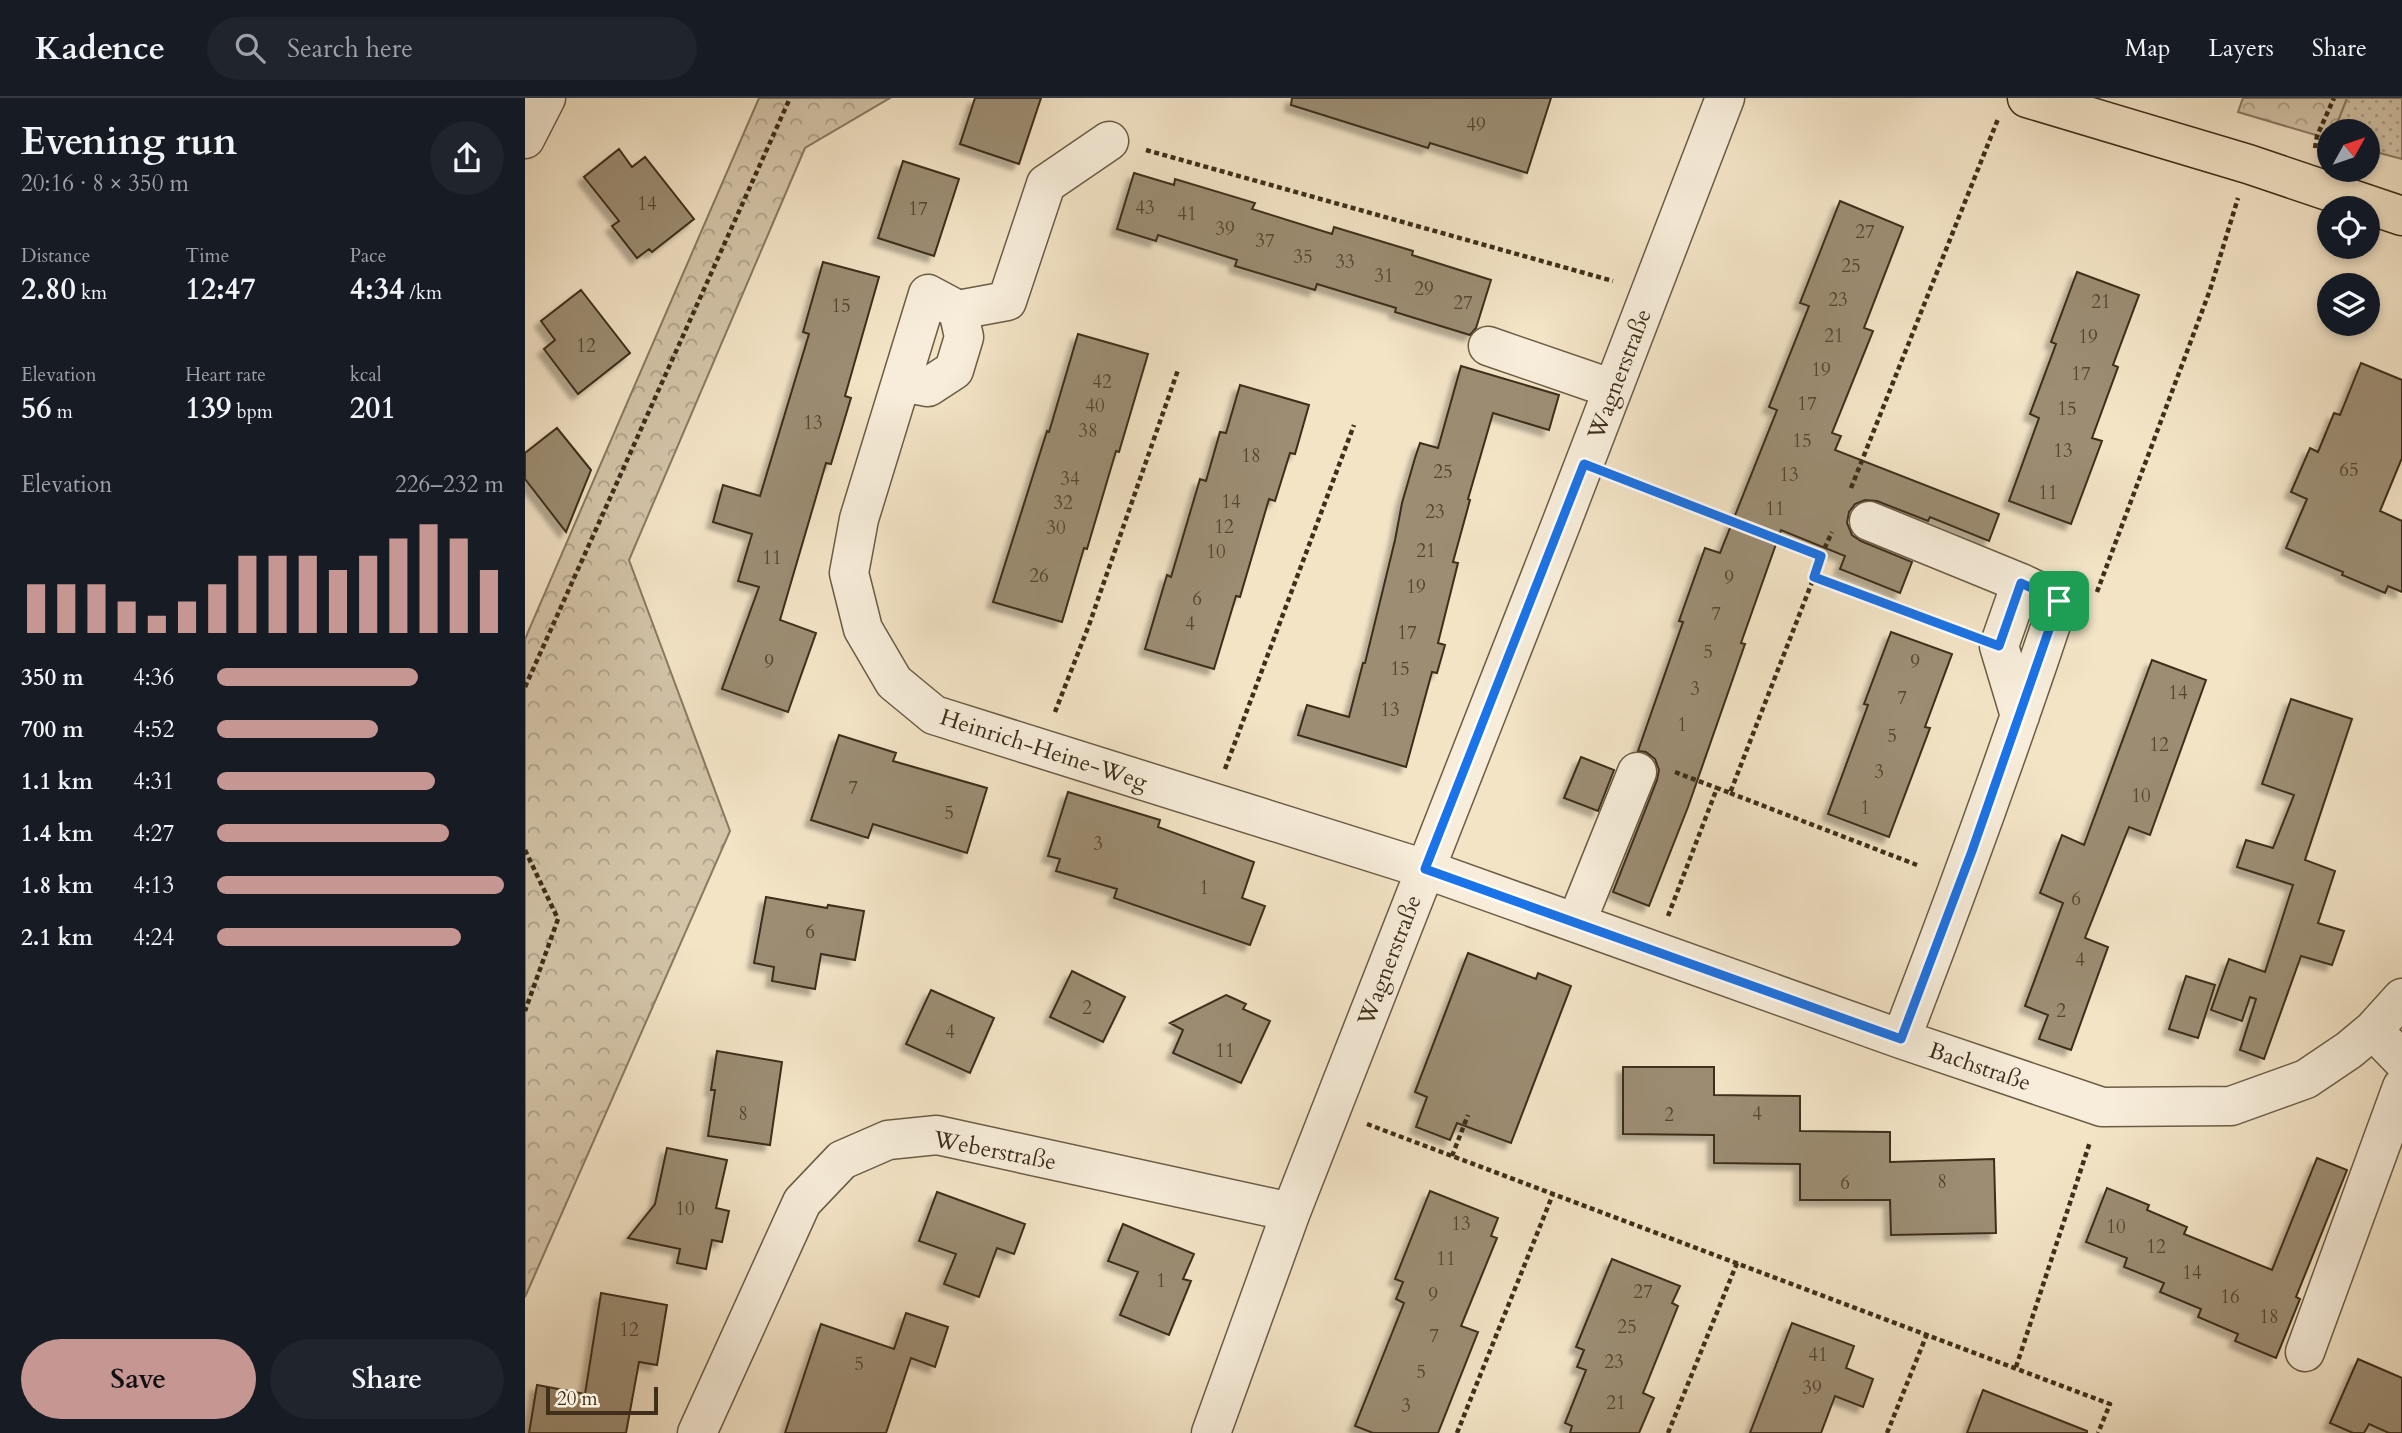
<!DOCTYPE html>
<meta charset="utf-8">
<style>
:root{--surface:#171b24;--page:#20242c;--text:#f1f3f6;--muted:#9ea1a6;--line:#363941;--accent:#c59692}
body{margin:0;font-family:Cardo,serif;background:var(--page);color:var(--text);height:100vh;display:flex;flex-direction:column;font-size:26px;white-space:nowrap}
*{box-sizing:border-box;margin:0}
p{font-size:23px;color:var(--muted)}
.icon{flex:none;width:38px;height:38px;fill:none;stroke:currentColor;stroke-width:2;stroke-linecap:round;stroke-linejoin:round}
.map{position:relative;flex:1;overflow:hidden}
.sheet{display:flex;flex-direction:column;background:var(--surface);width:525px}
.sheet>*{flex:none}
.needle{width:46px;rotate:50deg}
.tools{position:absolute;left:1792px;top:21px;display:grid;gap:14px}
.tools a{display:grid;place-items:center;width:63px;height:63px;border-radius:50%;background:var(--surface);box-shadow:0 4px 10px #0003;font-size:35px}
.scale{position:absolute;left:21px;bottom:18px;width:112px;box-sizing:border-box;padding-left:7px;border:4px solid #3e2e1a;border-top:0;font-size:19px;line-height:24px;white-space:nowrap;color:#3e2e1a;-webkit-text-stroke:5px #f7edda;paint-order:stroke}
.pin{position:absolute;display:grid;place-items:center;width:60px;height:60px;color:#fff;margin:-30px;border-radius:14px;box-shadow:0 4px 10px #0006}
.round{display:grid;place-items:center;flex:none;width:74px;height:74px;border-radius:37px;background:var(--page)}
.headline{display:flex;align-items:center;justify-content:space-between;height:119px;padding:0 21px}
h1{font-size:38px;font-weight:600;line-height:52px}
.metrics{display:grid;grid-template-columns:repeat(3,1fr);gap:10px;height:119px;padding:7px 21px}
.metrics div{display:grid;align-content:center}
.metrics b{font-size:30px;font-weight:600}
.metrics small{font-size:19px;font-weight:400}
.metrics p{font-size:19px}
.chart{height:196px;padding:14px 21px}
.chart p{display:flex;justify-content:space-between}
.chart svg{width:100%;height:126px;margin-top:7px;stroke:var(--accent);stroke-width:6}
.cta{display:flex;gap:14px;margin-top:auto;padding:14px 21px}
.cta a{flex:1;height:80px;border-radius:42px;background:var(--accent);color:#111;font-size:28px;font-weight:600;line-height:80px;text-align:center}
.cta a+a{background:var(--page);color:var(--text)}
ul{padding:0 21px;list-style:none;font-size:23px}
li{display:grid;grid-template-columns:112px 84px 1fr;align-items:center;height:52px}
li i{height:18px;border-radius:9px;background:var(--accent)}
header{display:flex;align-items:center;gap:42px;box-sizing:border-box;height:98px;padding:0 35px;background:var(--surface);border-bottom:2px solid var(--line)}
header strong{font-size:33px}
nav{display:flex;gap:38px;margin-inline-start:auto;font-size:24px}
.search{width:490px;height:63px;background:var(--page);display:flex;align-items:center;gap:18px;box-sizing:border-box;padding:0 24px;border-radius:38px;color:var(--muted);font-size:26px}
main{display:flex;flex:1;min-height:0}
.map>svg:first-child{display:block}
.green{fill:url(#green-dots);stroke:#897a62;stroke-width:2}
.forest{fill:url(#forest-crowns);stroke:#897a62;stroke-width:2}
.building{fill:#9c8d73;stroke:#3e2e1a;stroke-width:2;filter:url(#shadow)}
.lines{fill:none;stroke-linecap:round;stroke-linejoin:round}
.minor-casing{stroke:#6b5c45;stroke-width:41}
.major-casing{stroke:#3e2e1a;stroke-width:41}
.path{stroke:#3e2e1a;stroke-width:4.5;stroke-dasharray:5 3.5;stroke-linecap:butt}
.minor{stroke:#f7edda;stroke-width:38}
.major{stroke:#f3e4c6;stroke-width:38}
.route-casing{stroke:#fff;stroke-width:14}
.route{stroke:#1a73e8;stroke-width:9}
.labels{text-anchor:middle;stroke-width:5;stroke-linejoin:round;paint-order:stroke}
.number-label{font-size:19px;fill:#564630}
.street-label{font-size:23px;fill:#3e2e1a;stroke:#f7edda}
</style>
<header>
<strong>Kadence</strong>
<div class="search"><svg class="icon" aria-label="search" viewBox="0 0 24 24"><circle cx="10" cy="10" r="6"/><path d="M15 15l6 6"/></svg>Search here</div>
<nav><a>Map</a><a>Layers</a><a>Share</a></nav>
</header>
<main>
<section class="sheet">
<div class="headline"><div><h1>Evening run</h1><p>20:16 · 8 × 350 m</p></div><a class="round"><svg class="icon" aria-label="share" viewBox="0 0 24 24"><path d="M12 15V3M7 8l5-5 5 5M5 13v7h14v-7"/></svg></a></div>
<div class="metrics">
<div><p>Distance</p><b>2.80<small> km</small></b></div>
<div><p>Time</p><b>12:47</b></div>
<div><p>Pace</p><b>4:34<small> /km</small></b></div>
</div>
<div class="metrics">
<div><p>Elevation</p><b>56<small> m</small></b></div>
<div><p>Heart rate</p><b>139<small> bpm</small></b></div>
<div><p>kcal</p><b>201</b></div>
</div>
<div class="chart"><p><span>Elevation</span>226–232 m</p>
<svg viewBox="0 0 160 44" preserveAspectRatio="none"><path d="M5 44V27M15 44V27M25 44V27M35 44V33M45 44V38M55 44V33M65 44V27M75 44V17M85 44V17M95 44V17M105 44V22M115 44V17M125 44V11M135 44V6M145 44V11M155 44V22"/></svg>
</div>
<ul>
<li><b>350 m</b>4:36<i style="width:70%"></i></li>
<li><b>700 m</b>4:52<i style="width:56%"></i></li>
<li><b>1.1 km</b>4:31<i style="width:76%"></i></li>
<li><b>1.4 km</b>4:27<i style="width:81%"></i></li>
<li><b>1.8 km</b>4:13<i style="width:100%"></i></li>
<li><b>2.1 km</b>4:24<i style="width:85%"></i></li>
</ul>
<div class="cta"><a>Save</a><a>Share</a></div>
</section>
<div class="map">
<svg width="1877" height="1335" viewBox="0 0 1877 1335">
<defs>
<pattern id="green-dots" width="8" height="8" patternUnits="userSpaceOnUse" patternTransform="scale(1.75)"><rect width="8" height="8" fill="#d4c5a9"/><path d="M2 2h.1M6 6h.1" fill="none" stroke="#ada089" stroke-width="1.8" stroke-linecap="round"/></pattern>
<pattern id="forest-crowns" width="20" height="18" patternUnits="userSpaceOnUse" patternTransform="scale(1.75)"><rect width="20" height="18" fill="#d4c5a9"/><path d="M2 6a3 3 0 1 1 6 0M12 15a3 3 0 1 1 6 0" fill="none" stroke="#ada089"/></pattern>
<filter id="shadow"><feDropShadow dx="-6" dy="6" stdDeviation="2" flood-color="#0004"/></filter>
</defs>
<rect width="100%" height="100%" fill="#f3e4c6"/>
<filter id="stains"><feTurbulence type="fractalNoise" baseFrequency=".00286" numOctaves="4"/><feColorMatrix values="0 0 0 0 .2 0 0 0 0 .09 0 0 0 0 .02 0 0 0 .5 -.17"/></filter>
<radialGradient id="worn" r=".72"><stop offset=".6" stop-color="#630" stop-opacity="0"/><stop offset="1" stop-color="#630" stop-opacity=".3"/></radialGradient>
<!-- green -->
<path class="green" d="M1822,0H1877V61L1843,52V33H1809Z"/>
<!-- forest -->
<path class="forest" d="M234,0H365L280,50L104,462L205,733L0,1199V541Z
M1718,0H1822L1809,33H1804V41L1713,14Z"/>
<!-- building -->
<path class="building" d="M450,0H516L494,66L435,46Z
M767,0H1026L1002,75L905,45L903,50L766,7Z
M94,51L107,69L120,59L169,121L127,154L124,151L112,160L87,128L94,123L59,79Z
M378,63L434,81L409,158L353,140Z
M609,75L649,87L650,81L730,105L727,111L807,136L809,129L888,153L887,157L966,182L951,230L945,237L870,214L871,210L792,186L790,192L710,168L712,162L633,137L631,143L592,131Z
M1315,103L1378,129L1339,230L1348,233L1307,335L1316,338L1310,352L1474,416L1464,443L1405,419L1403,423L1352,403L1340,402L1330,406L1324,414L1322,425L1327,437L1336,443L1387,464L1375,495L1315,471L1320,458L1256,432L1216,545L1220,546L1163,709L1124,808L1088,794L1132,682L1134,672L1130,661L1121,654L1113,653L1158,524L1154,523L1180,450L1195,455L1252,312L1244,309L1284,208L1275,205Z
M298,164L354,179L320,298L326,300L306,366L301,365L255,522L291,535L263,614L197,591L234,489L213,483L227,436L188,424L198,387L235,398L284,236L278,234Z
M1552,174L1614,197L1588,267L1593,269L1567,340L1577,343L1546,426L1484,403L1514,320L1505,316L1531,246L1526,244Z
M56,192L105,255L53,296L19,251L30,242L16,223Z
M553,236L623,256L594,354L591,353L562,451L559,450L537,524L468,504L522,333L524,334Z
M1836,265L1877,282V360L1855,413L1877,423V494L1863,488L1860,495L1817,477L1818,474L1761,450L1782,401L1766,394L1785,350L1793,354L1809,315L1815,317Z
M936,268L1034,297L1024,332L968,315L943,401L945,402L928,464L933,465L913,545L920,547L912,575L907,574L881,669L773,637L782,607L824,619L838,565H840L870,442L877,405L890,360L895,345L913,350Z
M715,287L784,307L770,356L765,355L750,403L744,401L715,499L711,498L689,571L620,551L642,477L646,479L675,381L681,383L695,334L701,335Z
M32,330L66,372L41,434L0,381V355Z
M1366,534L1427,556L1400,629L1405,630L1364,739L1303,716L1343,607L1339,606Z
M1627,562L1681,582L1625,737L1604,729L1560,840L1583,849L1546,952L1514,941L1523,917L1500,908L1538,805L1515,795L1537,737L1559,747Z
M1766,601L1827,621L1780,762L1810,773L1793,825L1819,833L1807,867L1776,858L1739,961L1715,952L1731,901L1725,899L1717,923L1686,912L1704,861L1740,874L1768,787L1712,769L1721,742L1748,750L1769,697L1737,686Z
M314,637L371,655L368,663L462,690L442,755L348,726L343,740L286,722Z
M1056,659L1089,672L1073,713L1039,700Z
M543,694L635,722L633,729L729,764L717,800L740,808L725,847L589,800L592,791L531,773L535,761L523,758Z
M241,799L302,810L303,807L339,813L330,862L296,856L290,891L247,883L249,869L229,865Z
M943,855L1011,881L1013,875L1046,888L986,1045L932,1025L925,1042L891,1029L902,999L890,994Z
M547,873L600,899L578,944L525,919Z
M1661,878L1690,887L1673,940L1644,931Z
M406,892L469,920L445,975L381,946Z
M701,897L721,906L718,911L745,923L716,985L648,955L658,932L645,925Z
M192,953L257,964L245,1047L183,1038L190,992H186Z
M1098,969H1189V997L1275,998V1033L1365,1034V1064L1469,1061L1471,1135L1366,1137L1365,1102H1275V1066L1189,1065V1037L1098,1036Z
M142,1050L202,1062L191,1110L204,1113L197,1144L187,1142L181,1171L152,1165L155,1151L103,1140L130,1106Z
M1792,1060L1822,1072L1771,1199L1775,1201L1751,1260L1710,1243L1713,1236L1673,1219L1676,1211L1635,1194L1639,1185L1599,1169L1602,1160L1561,1144L1582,1090L1624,1107L1622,1112L1662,1129L1659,1136L1747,1172Z
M905,1093L973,1120L966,1138L972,1140L936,1228L953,1234L913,1335H848L830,1328L879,1205L871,1201L878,1184L870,1181Z
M412,1094L500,1126L489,1156L472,1150L454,1199L419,1186L431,1156L394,1143Z
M598,1126L669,1156L658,1181L666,1183L644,1237L595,1217L613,1174L583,1163Z
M1087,1161L1155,1188L1147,1205L1153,1208L1118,1295L1129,1300L1114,1335H1045L1047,1328L1040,1325L1061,1272L1052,1269L1059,1252L1051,1249Z
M76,1195L142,1207L132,1267L114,1264L101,1335H4L12,1287L60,1296Z
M381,1215L423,1229L410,1269L386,1260L361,1335H260L296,1226L369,1251Z
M1267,1225L1329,1248L1321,1270L1348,1281L1338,1309L1310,1298L1296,1335H1225Z
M1833,1261L1877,1280V1335H1864L1844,1326L1839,1335H1828L1805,1325Z
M1458,1292L1562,1333V1335H1442Z"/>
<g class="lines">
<!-- minor casing -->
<g class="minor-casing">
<path id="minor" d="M0,41L21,0
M433,212L482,203L521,86L584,43
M963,248L1088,291
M377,284L403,289L429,272L439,239L433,212L403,196L334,421L324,475L338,531L369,584L409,617L900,771L1376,941L1577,1009L1706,1008L1781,981L1824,952L1848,932L1877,900
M1344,423L1496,485
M1051,825L1112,674
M1848,932L1877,962
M1376,941C1432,796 1485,650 1534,503L1496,485L1474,548L1495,618
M1780,1254L1877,989
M172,1335L277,1104L317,1062L363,1042L412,1037L766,1114
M686,1335L766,1114L1036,426L1200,0"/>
</g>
<!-- major casing -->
<g class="major-casing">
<path id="major" d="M1502,0L1723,66L1877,118"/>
</g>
<!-- path -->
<path class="path" d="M1790,50L1792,38L1809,0
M621,52L1088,183
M1093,379L1296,458L1289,479L1439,535
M1326,390L1473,21
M1296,458L1307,434
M1572,494L1685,192L1713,100
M0,589L265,0
M530,614L564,527L653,272
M700,671L829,327
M1150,674L1192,690
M1205,695L1392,767
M0,752L33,821L0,913
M1143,818L1192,690L1205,695L1289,479
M842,1026L1585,1306L1573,1335
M927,1058L943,1017
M1491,1269L1565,1044
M932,1335L1028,1096
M1143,1335L1212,1165
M1362,1335L1402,1236"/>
<!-- minor -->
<use href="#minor" class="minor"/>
<!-- major -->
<use href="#major" class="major"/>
</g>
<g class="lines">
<!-- route casing -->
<g class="route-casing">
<path id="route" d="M1059,366L1296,458L1289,479L1474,548L1496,485L1534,503L1447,753L1376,941L900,771Z"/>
</g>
<!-- route -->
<use href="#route" class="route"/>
</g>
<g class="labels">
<!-- number labels -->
<g class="number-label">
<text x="951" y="33">49</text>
<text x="122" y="112">14</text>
<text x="620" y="116">43</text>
<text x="393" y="117">17</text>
<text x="662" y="122">41</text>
<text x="700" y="137">39</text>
<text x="1340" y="140">27</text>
<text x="740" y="149">37</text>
<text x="778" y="165">35</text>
<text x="820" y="170">33</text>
<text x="1326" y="174">25</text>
<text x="859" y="184">31</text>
<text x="899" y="197">29</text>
<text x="1313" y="208">23</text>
<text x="1576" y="210">21</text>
<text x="938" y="211">27</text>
<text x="316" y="214">15</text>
<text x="1309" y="244">21</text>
<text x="1563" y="245">19</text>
<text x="61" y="254">12</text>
<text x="1296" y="278">19</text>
<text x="1556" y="282">17</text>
<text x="577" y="290">42</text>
<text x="1282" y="312">17</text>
<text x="570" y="314">40</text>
<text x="1542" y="317">15</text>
<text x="288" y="331">13</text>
<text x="563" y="339">38</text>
<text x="1277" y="349">15</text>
<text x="1538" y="359">13</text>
<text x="726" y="364">18</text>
<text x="1824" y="378">65</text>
<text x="918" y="380">25</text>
<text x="1264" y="383">13</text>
<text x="545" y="387">34</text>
<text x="1523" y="401">11</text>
<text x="706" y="410">14</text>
<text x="538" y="411">32</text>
<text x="1250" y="417">11</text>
<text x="910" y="420">23</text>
<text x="699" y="435">12</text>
<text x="531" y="436">30</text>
<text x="901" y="459">21</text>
<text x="691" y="460">10</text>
<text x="247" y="466">11</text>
<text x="514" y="484">26</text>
<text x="1204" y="486">9</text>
<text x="891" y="495">19</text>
<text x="672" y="507">6</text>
<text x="1191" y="522">7</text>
<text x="665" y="532">4</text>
<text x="882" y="541">17</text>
<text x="1183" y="560">5</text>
<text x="244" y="570">9</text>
<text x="1390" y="570">9</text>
<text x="875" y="577">15</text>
<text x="1170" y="597">3</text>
<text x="1653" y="601">14</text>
<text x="1377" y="606">7</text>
<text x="865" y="618">13</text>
<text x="1157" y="633">1</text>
<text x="1367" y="644">5</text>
<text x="1634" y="653">12</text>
<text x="1354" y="680">3</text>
<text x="328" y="696">7</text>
<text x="1616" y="704">10</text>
<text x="1340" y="716">1</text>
<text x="424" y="721">5</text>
<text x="573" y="752">3</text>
<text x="679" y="796">1</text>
<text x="1551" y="807">6</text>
<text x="285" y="840">6</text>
<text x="1555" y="868">4</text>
<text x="562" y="916">2</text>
<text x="1536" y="919">2</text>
<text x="425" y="940">4</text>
<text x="700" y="959">11</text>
<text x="218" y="1022">8</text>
<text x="1232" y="1022">4</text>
<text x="1144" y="1023">2</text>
<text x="1417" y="1090">8</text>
<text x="1320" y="1091">6</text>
<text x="160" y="1117">10</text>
<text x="936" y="1132">13</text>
<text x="1591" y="1135">10</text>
<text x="1631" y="1155">12</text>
<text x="921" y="1167">11</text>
<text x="1667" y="1181">14</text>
<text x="636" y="1189">1</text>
<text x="1118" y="1200">27</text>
<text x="908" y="1203">9</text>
<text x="1705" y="1205">16</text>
<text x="1744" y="1225">18</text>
<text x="1102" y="1235">25</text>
<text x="104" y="1238">12</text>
<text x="909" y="1244">7</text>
<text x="1293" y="1263">41</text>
<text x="1089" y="1270">23</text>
<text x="334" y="1272">5</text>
<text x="896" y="1280">5</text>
<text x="1287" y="1296">39</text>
<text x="1091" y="1311">21</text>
<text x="881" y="1314">3</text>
</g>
<!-- street labels -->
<g class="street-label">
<text transform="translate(1094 276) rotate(-69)" y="8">Wagnerstraße</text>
<text transform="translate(519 651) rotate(18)" y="8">Heinrich-Heine-Weg</text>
<text transform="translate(864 862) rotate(-69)" y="8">Wagnerstraße</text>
<text transform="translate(1455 968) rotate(19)" y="8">Bachstraße</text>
<text transform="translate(470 1052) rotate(11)" y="8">Weberstraße</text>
</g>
</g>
<rect width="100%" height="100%" filter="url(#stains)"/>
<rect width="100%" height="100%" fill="url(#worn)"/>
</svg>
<div class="tools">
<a><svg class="needle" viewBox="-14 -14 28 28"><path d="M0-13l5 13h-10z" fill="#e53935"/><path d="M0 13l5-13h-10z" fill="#9ea1a6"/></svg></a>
<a><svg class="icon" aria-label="locate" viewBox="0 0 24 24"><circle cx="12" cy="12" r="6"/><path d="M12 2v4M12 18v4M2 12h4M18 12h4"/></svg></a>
<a><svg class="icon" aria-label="layers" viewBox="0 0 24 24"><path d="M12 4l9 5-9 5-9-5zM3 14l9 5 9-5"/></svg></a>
</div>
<div class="scale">20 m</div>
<div class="pin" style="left:1534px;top:503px;background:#1e9e55"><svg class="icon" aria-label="arrive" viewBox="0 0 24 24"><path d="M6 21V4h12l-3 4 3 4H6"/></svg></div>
</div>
</main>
